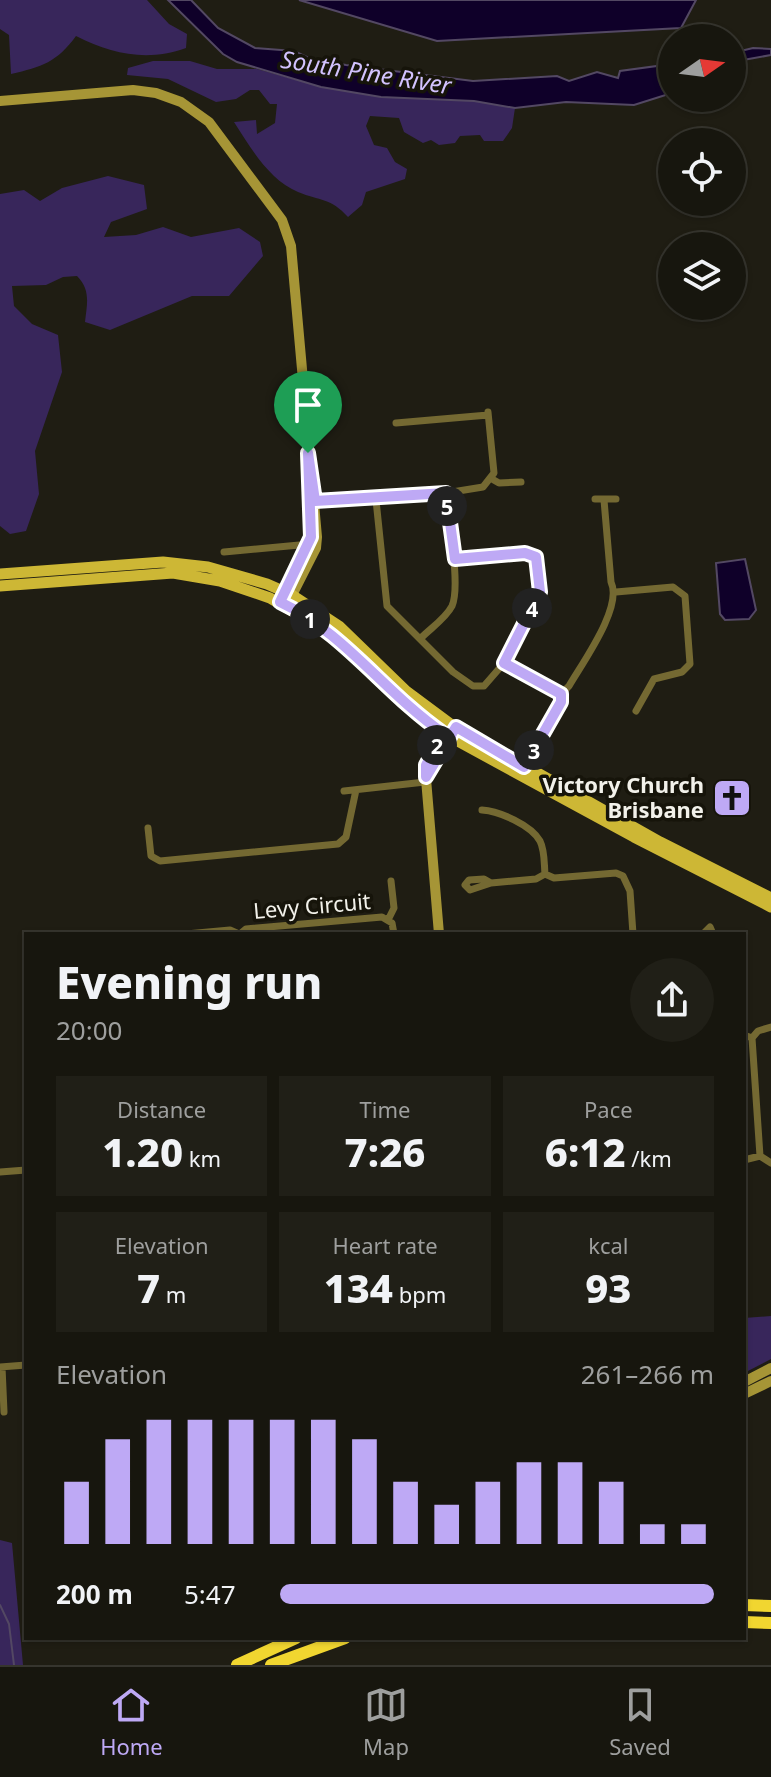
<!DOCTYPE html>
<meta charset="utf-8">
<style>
:root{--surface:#17160e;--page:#201f17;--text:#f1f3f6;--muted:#9e9f9e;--line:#36352e;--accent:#bea9f5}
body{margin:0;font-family:"Noto Sans",sans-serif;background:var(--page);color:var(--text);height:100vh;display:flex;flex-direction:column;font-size:30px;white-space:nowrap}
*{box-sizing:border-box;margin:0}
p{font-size:26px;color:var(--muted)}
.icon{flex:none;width:44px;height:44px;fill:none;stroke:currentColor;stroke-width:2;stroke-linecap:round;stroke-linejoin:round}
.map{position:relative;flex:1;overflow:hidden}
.drawer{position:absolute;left:24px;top:932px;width:722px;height:708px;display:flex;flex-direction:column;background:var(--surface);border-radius:0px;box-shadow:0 2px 6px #0004,0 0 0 2px var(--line)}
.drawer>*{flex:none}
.needle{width:52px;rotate:76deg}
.fabs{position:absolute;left:658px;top:24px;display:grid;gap:16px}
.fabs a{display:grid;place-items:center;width:88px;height:88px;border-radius:50%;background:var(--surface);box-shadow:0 2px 6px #0004,0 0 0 2px var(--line);font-size:40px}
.pin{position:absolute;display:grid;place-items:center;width:68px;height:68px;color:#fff;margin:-82px -34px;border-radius:50% 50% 50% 0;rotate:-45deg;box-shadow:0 0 8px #0007}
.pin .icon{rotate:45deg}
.km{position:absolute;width:40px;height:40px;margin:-20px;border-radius:50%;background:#222;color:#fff;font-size:22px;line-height:40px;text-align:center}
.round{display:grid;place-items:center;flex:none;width:84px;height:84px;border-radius:42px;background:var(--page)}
.summary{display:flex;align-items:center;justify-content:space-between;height:136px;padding:0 32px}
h1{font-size:44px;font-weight:800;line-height:60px}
.figures{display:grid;grid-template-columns:repeat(3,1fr);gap:12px;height:136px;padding:8px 32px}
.figures div{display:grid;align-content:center;border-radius:0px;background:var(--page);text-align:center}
.figures b{font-size:40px;font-weight:800}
.figures small{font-size:22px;font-weight:400}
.figures p{font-size:22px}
.chart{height:224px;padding:16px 32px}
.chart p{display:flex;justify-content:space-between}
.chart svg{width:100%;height:144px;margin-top:8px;stroke:var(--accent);stroke-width:6}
ul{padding:0 32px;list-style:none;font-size:26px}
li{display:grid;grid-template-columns:128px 96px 1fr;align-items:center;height:60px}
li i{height:20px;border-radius:10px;background:var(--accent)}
.menu{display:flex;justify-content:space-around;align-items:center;height:112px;border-top:2px solid var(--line);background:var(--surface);font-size:22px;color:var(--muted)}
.menu a{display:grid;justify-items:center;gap:4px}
.menu .active{color:var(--accent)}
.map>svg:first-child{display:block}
.green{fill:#38265b}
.water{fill:#0f0029;stroke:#534863;stroke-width:2}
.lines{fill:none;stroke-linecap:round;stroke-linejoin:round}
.stream{stroke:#534863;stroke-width:2}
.street{stroke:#746932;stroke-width:7}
.secondary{stroke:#a69536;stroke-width:10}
.primary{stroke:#cdb735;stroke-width:11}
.highway{stroke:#f1d630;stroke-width:12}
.route-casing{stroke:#fff;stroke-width:16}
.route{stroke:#bea9f5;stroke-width:10}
.labels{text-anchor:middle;stroke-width:7;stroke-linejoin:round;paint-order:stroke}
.poi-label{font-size:22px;font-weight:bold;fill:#f2f1ea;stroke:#16140a;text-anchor:end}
.street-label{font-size:22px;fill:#f2f1ea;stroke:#16140a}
.water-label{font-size:24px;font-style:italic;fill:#d2c2fe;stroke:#16140a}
</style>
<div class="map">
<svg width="771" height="1665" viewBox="0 0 771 1665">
<rect width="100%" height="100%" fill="#1f1d13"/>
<!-- green -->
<path class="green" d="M0,0H147L169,24L187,34L186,48C147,62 112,54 76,36C57,62 42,67 11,74L9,35L0,29Z
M153,61H190L217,69H257L321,87L381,97L474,101L515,108L512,128L503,141H484L480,135L460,136L455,143L439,145L431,140L423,143L404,132L399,118L370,116L366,126L374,145L387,148L395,162L407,169L405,179L366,192L362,205L348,217C331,198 320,201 298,192C269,180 250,147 234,122L256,120L257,134L275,123L277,104H270L259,90H250L236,99L216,102L168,79L127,75L128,68Z
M108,176L144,185L147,209L111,222L104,237L136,235L163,227L191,237L239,228L260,242L263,256L229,296H192L110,330L85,322C87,304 91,290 77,276L63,277L46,285L12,286L14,306L32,324L58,335L62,372L35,451L39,494L26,531L10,534L0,526V194L24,190L40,201L62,188Z
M771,1316V1359L744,1373V1318Z
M0,1540L12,1543L23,1665H0Z"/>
<!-- water -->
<path class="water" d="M168,0H191L218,28L255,48L294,51L309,58L346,65L473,81L557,76L569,81L597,72L618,78L620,71L672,64V93L634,105L566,102L515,108L474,101L381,97L321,87L237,62L223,54Z
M299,0H696L681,28L437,41Z
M753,48L771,49V55L732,62V53Z
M745,559L756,610L749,619L725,620L720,614L716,563Z"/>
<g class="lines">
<!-- stream -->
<path class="stream" d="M0,1605L9,1624L14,1665"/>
<!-- street -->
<path class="street" d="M396,423L488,415
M492,479L499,483L521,482
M595,499H616
M376,500L387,606L453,672L473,686H484L504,663L540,592L539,561L525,553L455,559
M309,502L367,496L376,500L389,495L446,493L483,487L494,473L488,412
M224,552L310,544
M616,592L673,587L685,596L690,664L682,672L654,679L636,711
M421,638C431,628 446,618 452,606C461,586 448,518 446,493
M504,663L561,694
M524,767L561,702V694L569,686C583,662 623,607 611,582L604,500
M344,791L425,782
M482,810C499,811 531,825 540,841C545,851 544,864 545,874
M148,828L151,856L160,861L338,844L346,837L356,790
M484,879L491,883L470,890L465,885L469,880Z
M491,883L536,879L545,874L554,878L616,873L623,876L630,891L633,934
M389,918L394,908L391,881
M186,934L230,930L239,934
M240,934L246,929L382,917L392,923L394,934
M703,934L710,927L713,934
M744,1035L752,1038L760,1156L744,1160
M752,1038L758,1031L771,1027
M760,1156L771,1163
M0,1172L26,1170
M0,1367L26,1365
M2,1367L4,1412"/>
<!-- secondary -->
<path class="secondary" d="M0,101L133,90L156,93L181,102L209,122L282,220L291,246L317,537L316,548L287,605
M300,565L311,527
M430,772L454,731
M439,934L425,767L449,723
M744,1382L771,1368
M744,1394L771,1381"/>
<!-- primary -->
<path class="primary" d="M0,574L163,562L208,567L267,584L292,595L339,626L406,691L449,723L660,842L771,898
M0,586L173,573L220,581L270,598L333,635L394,695L443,733L634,837L771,907"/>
<!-- highway -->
<path class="highway" d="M744,1605L771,1606
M744,1622L771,1623
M237,1665L296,1638
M271,1665L345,1638"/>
</g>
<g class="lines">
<!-- route casing -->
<g class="route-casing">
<path id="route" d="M308,453L315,501L446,493L455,559L525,553L536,557L540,592L504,663L561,694V702L524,767L456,727L426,777V765L443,733C385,693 345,633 280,602L311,537Z"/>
</g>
<!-- route -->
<use href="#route" class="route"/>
</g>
<!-- icons -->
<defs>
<g id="church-square" transform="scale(2)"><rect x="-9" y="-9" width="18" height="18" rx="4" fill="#bea9f5" stroke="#16140a"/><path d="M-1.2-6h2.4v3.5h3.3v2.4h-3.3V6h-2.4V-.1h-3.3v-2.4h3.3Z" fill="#111"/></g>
</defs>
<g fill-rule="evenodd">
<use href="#church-square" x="732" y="798"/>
</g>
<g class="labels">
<!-- poi labels -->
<g class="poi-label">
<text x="704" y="793">Victory Church<tspan x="704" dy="25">Brisbane</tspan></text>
</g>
<!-- street labels -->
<g class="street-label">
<text transform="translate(312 906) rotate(-5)" y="8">Levy Circuit</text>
</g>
<!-- water labels -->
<g class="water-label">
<text transform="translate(366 73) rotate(9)" y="8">South Pine River</text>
</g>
</g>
</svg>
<div class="fabs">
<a><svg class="needle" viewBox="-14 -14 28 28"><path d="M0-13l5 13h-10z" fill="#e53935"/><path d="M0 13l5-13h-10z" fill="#9e9f9e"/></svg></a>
<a><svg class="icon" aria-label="locate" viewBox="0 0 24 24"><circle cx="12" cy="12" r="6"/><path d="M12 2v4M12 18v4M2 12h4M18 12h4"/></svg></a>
<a><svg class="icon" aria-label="layers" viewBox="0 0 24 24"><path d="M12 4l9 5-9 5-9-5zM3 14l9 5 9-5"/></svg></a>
</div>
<div class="pin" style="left:308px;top:453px;background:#1e9e55"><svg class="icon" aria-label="arrive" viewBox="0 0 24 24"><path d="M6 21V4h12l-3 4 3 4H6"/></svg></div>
<b class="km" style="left:310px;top:619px">1</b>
<b class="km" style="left:437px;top:745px">2</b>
<b class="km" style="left:534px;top:750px">3</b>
<b class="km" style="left:532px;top:608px">4</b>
<b class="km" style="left:447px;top:506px">5</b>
<section class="drawer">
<div class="summary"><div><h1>Evening run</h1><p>20:00</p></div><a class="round"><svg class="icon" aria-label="share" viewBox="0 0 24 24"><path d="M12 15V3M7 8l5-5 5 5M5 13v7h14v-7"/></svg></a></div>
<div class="figures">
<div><p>Distance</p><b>1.20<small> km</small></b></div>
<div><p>Time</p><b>7:26</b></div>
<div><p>Pace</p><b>6:12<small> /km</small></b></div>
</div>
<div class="figures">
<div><p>Elevation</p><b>7<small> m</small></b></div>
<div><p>Heart rate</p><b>134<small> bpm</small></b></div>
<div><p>kcal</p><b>93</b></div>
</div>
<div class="chart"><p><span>Elevation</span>261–266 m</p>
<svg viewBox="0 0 160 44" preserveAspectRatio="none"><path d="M5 44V25M15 44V12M25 44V6M35 44V6M45 44V6M55 44V6M65 44V6M75 44V12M85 44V25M95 44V32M105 44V25M115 44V19M125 44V19M135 44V25M145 44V38M155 44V38"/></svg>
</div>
<ul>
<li><b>200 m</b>5:47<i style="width:100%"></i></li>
</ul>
</section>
</div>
<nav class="menu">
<a class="active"><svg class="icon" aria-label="home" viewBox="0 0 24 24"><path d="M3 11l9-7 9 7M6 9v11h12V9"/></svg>Home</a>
<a><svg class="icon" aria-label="map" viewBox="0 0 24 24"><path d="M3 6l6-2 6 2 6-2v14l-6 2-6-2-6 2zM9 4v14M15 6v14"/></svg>Map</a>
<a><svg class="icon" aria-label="saved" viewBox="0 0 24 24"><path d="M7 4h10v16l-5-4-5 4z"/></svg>Saved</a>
</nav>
